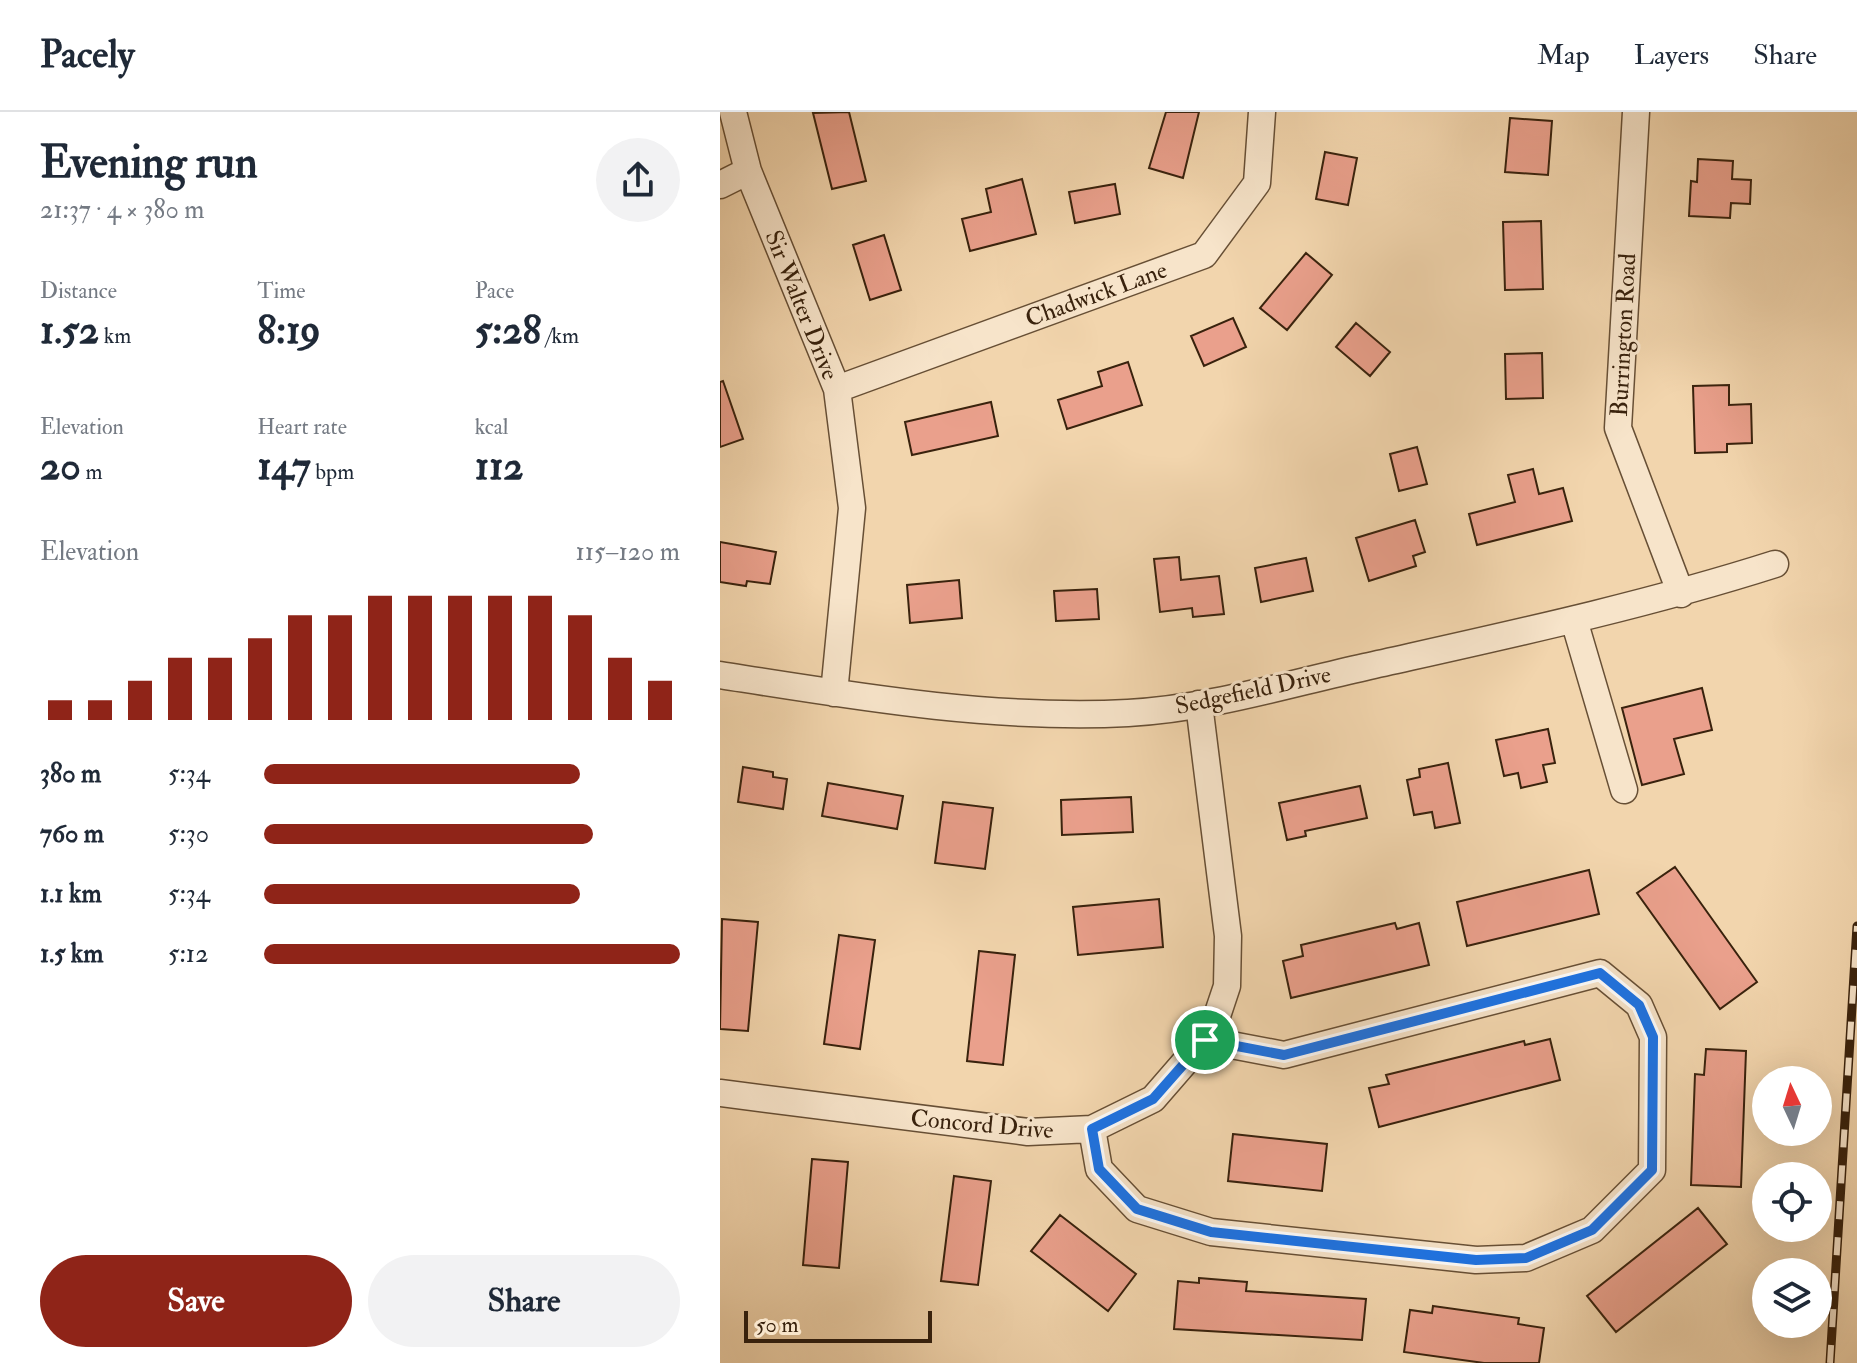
<!DOCTYPE html>
<meta charset="utf-8">
<style>
:root{--surface:#fff;--page:#f2f2f3;--text:#1f2937;--muted:#747a83;--line:#e0e1e3;--accent:#8f2418}
body{margin:0;font-family:"IM FELL Double Pica",serif;background:var(--page);color:var(--text);height:100vh;display:flex;flex-direction:column;font-size:30px;white-space:nowrap}
*{box-sizing:border-box;margin:0}
p{font-size:26px;color:var(--muted)}
.icon{flex:none;width:44px;height:44px;fill:none;stroke:currentColor;stroke-width:2;stroke-linecap:round;stroke-linejoin:round}
.map{position:relative;flex:1;overflow:hidden}
.details{display:flex;flex-direction:column;background:var(--surface);width:720px}
.details>*{flex:none}
.needle{width:52px;rotate:356deg}
.controls{position:absolute;left:1032px;top:954px;display:grid;gap:16px}
.controls a{display:grid;place-items:center;width:80px;height:80px;border-radius:50%;background:var(--surface);box-shadow:0 8px 32px #0002;font-size:40px}
.scale{position:absolute;left:24px;bottom:20px;width:188px;box-sizing:border-box;padding-left:8px;border:4px solid #39220d;border-top:0;font-size:22px;line-height:28px;white-space:nowrap;color:#39220d;-webkit-text-stroke:6px #f7e4ca;paint-order:stroke}
.pin{position:absolute;display:grid;place-items:center;width:68px;height:68px;color:#fff;margin:-34px;border:4px solid #fff;border-radius:50%;box-shadow:0 2px 8px #0007}
.round{display:grid;place-items:center;flex:none;width:84px;height:84px;border-radius:42px;background:var(--page)}
.summary{display:flex;align-items:center;justify-content:space-between;height:136px;padding:0 40px}
h1{font-size:44px;font-weight:800;line-height:60px}
.stats{display:grid;grid-template-columns:repeat(3,1fr);gap:12px;height:136px;padding:8px 40px}
.stats div{display:grid;align-content:center}
.stats b{font-size:40px;font-weight:800}
.stats small{font-size:22px;font-weight:400}
.stats p{font-size:22px}
.chart{height:224px;padding:16px 40px}
.chart p{display:flex;justify-content:space-between}
.chart svg{width:100%;height:144px;margin-top:8px;stroke:var(--accent);stroke-width:6}
.primary-button{display:flex;gap:16px;margin-top:auto;padding:16px 40px}
.primary-button a{flex:1;height:92px;border-radius:48px;background:var(--accent);color:#fff;font-size:32px;font-weight:800;line-height:92px;text-align:center}
.primary-button a+a{background:var(--page);color:var(--text)}
ul{padding:0 40px;list-style:none;font-size:26px}
li{display:grid;grid-template-columns:128px 96px 1fr;align-items:center;height:60px}
li i{height:20px;border-radius:10px;background:var(--accent)}
header{display:flex;align-items:center;gap:48px;box-sizing:border-box;height:112px;padding:0 40px;background:var(--surface);border-bottom:2px solid var(--line)}
header strong{font-size:38px}
nav{display:flex;gap:44px;margin-inline-start:auto;font-size:28px}
main{display:flex;flex:1;min-height:0}
.map>svg:first-child{display:block}
.building{fill:#eaa08c;stroke:#39220d;stroke-width:2}
.lines{fill:none;stroke-linecap:round;stroke-linejoin:round}
.street-casing{stroke:#674f35;stroke-width:29}
.street{stroke:#f7e4ca;stroke-width:26}
.rail-casing{stroke:#39220d;stroke-width:9}
.rail{stroke:#f7e4ca;stroke-width:6;stroke-dasharray:18;stroke-linecap:butt}
.route-casing{stroke:#fff;stroke-width:16}
.route{stroke:#1a73e8;stroke-width:10}
.labels{text-anchor:middle;stroke-width:6;stroke-linejoin:round;paint-order:stroke}
.street-label{font-size:24px;fill:#39220d;stroke:#f7e4ca}
</style>
<header>
<strong>Pacely</strong>
<nav><a>Map</a><a>Layers</a><a>Share</a></nav>
</header>
<main>
<section class="details">
<div class="summary"><div><h1>Evening run</h1><p>21:37 · 4 × 380 m</p></div><a class="round"><svg class="icon" aria-label="share" viewBox="0 0 24 24"><path d="M12 15V3M7 8l5-5 5 5M5 13v7h14v-7"/></svg></a></div>
<div class="stats">
<div><p>Distance</p><b>1.52<small> km</small></b></div>
<div><p>Time</p><b>8:19</b></div>
<div><p>Pace</p><b>5:28<small> /km</small></b></div>
</div>
<div class="stats">
<div><p>Elevation</p><b>20<small> m</small></b></div>
<div><p>Heart rate</p><b>147<small> bpm</small></b></div>
<div><p>kcal</p><b>112</b></div>
</div>
<div class="chart"><p><span>Elevation</span>115–120 m</p>
<svg viewBox="0 0 160 44" preserveAspectRatio="none"><path d="M5 44V38M15 44V38M25 44V32M35 44V25M45 44V25M55 44V19M65 44V12M75 44V12M85 44V6M95 44V6M105 44V6M115 44V6M125 44V6M135 44V12M145 44V25M155 44V32"/></svg>
</div>
<ul>
<li><b>380 m</b>5:34<i style="width:76%"></i></li>
<li><b>760 m</b>5:30<i style="width:79%"></i></li>
<li><b>1.1 km</b>5:34<i style="width:76%"></i></li>
<li><b>1.5 km</b>5:12<i style="width:100%"></i></li>
</ul>
<div class="primary-button"><a>Save</a><a>Share</a></div>
</section>
<div class="map">
<svg width="1137" height="1251" viewBox="0 0 1137 1251">
<rect width="100%" height="100%" fill="#f2d5ad"/>
<filter id="stains"><feTurbulence type="fractalNoise" baseFrequency=".0025" numOctaves="4"/><feColorMatrix values="0 0 0 0 .2 0 0 0 0 .09 0 0 0 0 .02 0 0 0 .5 -.17"/></filter>
<radialGradient id="worn" r=".72"><stop offset=".6" stop-color="#630" stop-opacity="0"/><stop offset="1" stop-color="#630" stop-opacity=".3"/></radialGradient>
<!-- building -->
<path class="building" d="M129,0L146,69L112,77L93,1Z
M446,0H479L463,66L429,56Z
M790,6L832,9L828,63L785,60Z
M605,40L637,46L628,93L596,87Z
M978,47L1013,49L1012,67L1031,68L1030,92L1011,91L1010,106L969,104L971,69L977,70Z
M302,67L316,122L250,139L242,107L271,100L266,77Z
M395,72L400,102L355,111L349,80Z
M821,109L823,177L785,178L783,110Z
M164,123L181,178L150,188L133,133Z
M586,141L612,163L567,218L540,196Z
M513,206L526,235L484,254L471,224Z
M636,211L670,240L650,264L616,235Z
M822,241L823,286L786,287L785,242Z
M408,250L422,293L347,317L338,288L382,274L378,260Z
M3,269L23,327L0,335V270Z
M1009,273V293L1031,292L1032,331L1007,332V340L975,341L973,274Z
M271,290L278,324L192,343L185,310Z
M697,335L707,372L679,379L670,342Z
M813,357L819,382L843,376L852,409L757,433L749,402L795,390L788,363Z
M695,408L705,440L693,444L696,454L649,469L636,426Z
M0,430L56,440L50,472L27,469L26,474L0,470Z
M459,445L461,468L499,464L504,502L473,505L472,496L440,500L434,447Z
M586,446L593,479L541,490L535,456Z
M239,468L242,506L190,511L187,473Z
M377,477L379,507L336,509L334,479Z
M982,576L992,618L954,627L964,662L922,673L902,596Z
M828,617L835,651L823,653L827,670L801,676L798,661L784,664L776,628Z
M728,651L740,711L715,716L712,700L694,703L687,668L700,665L699,657Z
M23,655L53,660V665L67,667L63,697L18,690Z
M108,671L183,684L177,717L102,704Z
M640,674L647,706L585,719L586,724L567,728L559,691Z
M411,685L413,720L342,723L341,688Z
M223,690L273,696L265,757L215,751Z
M955,755L1037,870L1000,897L917,781Z
M869,758L879,802L747,834L737,790Z
M439,787L443,835L358,843L353,795Z
M2,807L38,810L28,919L0,917Z
M675,811L677,817L699,811L709,853L571,886L563,849L583,844L581,833Z
M119,823L155,828L140,937L104,932Z
M259,839L295,843L283,953L247,949Z
M830,927L840,968L659,1015L649,976L669,972L666,963L804,929L805,933Z
M986,937L1026,939L1021,1075L971,1073L975,962L984,963Z
M513,1022L607,1032L602,1079L508,1069Z
M92,1047L128,1050L119,1156L83,1153Z
M234,1064L271,1069L258,1173L221,1169Z
M978,1096L1007,1132L896,1220L867,1184Z
M340,1103L416,1162L388,1199L311,1139Z
M479,1166L527,1170L526,1179L646,1187L642,1228L454,1217L458,1169L479,1171Z
M713,1194L799,1206L798,1212L824,1216L819,1251H764L684,1240L690,1198L712,1201Z"/>
<g class="lines">
<!-- street casing -->
<g class="street-casing">
<path id="street" d="M13,0L28,59L117,277L132,396L114,581
M916,0L898,316L961,482
M0,73L28,59
M117,277L484,143L537,71L542,0
M854,508L904,678
M0,563C133,584 273,608 408,601C488,597 568,572 645,555C783,524 920,495 1055,452
M0,981L308,1020L372,1017L433,987L492,919L507,874L508,824L479,592
M372,1017L379,1057L417,1097L491,1120L756,1148L806,1146L872,1118L932,1058L933,925L919,893L880,861L564,943L485,928"/>
</g>
<!-- street -->
<use href="#street" class="street"/>
<!-- rail casing -->
<g class="rail-casing">
<path id="rail" d="M1110,1251L1137,814"/>
</g>
<!-- rail -->
<use href="#rail" class="rail"/>
</g>
<g class="lines">
<!-- route casing -->
<g class="route-casing">
<path id="route" d="M880,861L919,893L933,925L932,1058L872,1118L806,1146L756,1148L491,1120L417,1097L379,1057L372,1017L433,987L485,928L564,943Z"/>
</g>
<!-- route -->
<use href="#route" class="route"/>
</g>
<g class="labels">
<!-- street labels -->
<g class="street-label">
<text transform="translate(376 182) rotate(-20)" y="8">Chadwick Lane</text>
<text transform="translate(82 193) rotate(68)" y="8">Sir Walter Drive</text>
<text transform="translate(903 223) rotate(-87)" y="8">Burrington Road</text>
<text transform="translate(533 578) rotate(-12)" y="8">Sedgefield Drive</text>
<text transform="translate(262 1012) rotate(5)" y="8">Concord Drive</text>
</g>
</g>
<rect width="100%" height="100%" filter="url(#stains)"/>
<rect width="100%" height="100%" fill="url(#worn)"/>
</svg>
<div class="controls">
<a><svg class="needle" viewBox="-14 -14 28 28"><path d="M0-13l5 13h-10z" fill="#e53935"/><path d="M0 13l5-13h-10z" fill="#747a83"/></svg></a>
<a><svg class="icon" aria-label="locate" viewBox="0 0 24 24"><circle cx="12" cy="12" r="6"/><path d="M12 2v4M12 18v4M2 12h4M18 12h4"/></svg></a>
<a><svg class="icon" aria-label="layers" viewBox="0 0 24 24"><path d="M12 4l9 5-9 5-9-5zM3 14l9 5 9-5"/></svg></a>
</div>
<div class="scale">50 m</div>
<div class="pin" style="left:485px;top:928px;background:#1e9e55"><svg class="icon" aria-label="arrive" viewBox="0 0 24 24"><path d="M6 21V4h12l-3 4 3 4H6"/></svg></div>
</div>
</main>
